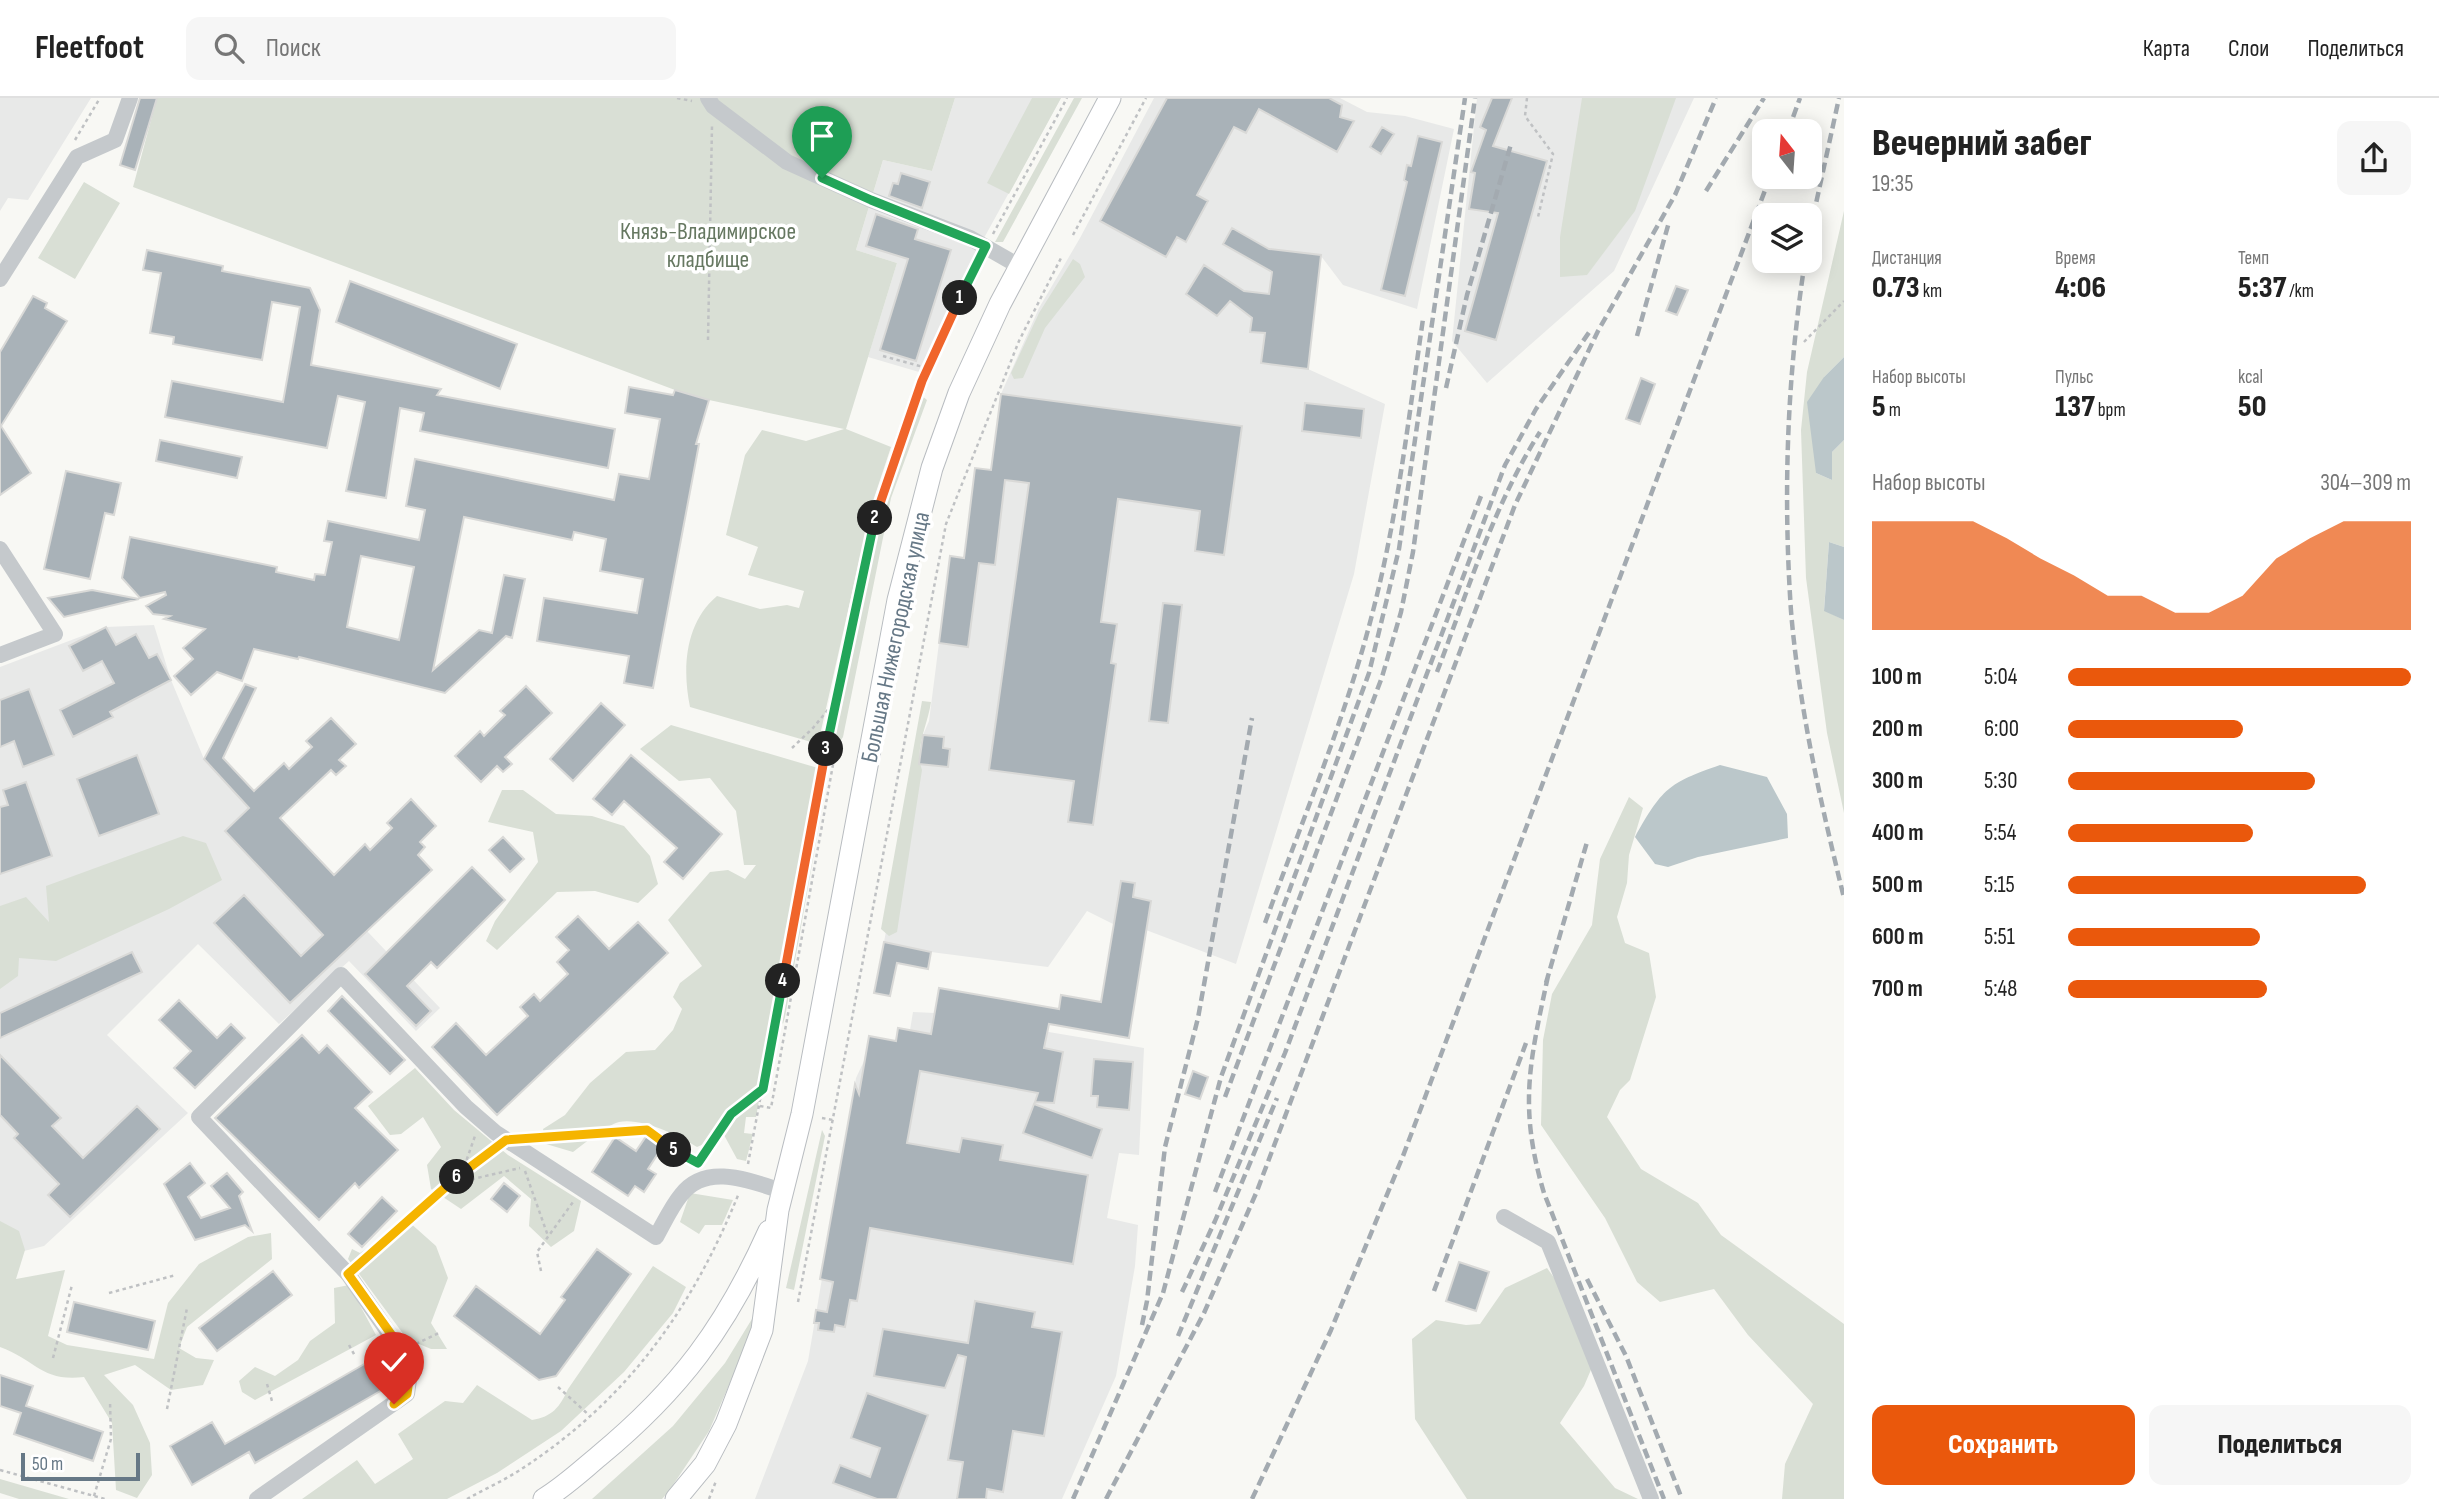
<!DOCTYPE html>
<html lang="ru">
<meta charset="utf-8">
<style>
:root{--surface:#fff;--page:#f6f6f6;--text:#222;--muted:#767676;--line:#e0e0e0;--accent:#ea580c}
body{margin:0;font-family:"Sofia Sans Condensed",sans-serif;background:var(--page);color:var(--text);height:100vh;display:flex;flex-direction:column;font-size:26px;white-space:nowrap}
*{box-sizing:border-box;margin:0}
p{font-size:23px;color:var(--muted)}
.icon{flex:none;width:38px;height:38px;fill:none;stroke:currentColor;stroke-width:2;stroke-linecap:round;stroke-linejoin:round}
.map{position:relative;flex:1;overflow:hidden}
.drawer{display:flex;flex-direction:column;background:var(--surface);width:595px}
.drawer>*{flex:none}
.needle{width:46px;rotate:343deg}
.controls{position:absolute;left:1752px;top:21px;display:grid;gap:14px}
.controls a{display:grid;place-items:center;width:70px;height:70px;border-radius:14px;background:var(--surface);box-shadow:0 4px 18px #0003;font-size:35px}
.scale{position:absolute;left:21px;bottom:18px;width:119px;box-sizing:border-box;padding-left:7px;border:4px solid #667886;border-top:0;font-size:19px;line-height:24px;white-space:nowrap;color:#667886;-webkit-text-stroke:5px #fff;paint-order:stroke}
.pin{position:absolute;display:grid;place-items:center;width:60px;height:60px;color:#fff;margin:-72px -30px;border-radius:50% 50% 50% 0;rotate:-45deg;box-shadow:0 0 7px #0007}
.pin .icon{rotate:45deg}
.km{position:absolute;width:35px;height:35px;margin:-18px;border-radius:50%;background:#222;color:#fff;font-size:19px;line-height:35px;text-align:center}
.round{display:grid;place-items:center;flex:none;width:74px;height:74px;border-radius:14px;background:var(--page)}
.headline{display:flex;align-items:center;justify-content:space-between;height:119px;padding:0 28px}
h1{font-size:38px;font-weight:800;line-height:52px}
.metrics{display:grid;grid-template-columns:repeat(3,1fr);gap:10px;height:119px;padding:7px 28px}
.metrics div{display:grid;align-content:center}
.metrics b{font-size:30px;font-weight:800}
.metrics small{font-size:19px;font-weight:400}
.metrics p{font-size:19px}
.chart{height:196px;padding:14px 28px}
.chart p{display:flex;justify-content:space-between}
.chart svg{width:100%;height:126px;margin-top:7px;fill:var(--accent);opacity:.7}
.button{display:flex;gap:14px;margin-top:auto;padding:14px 28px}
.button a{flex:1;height:80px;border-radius:14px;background:var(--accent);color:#fff;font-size:28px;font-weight:800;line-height:80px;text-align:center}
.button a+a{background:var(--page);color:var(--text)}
ul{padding:0 28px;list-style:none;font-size:23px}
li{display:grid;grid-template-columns:112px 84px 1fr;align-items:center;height:52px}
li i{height:18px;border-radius:9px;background:var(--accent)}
header{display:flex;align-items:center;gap:42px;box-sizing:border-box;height:98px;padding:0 35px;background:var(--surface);border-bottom:2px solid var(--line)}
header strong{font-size:33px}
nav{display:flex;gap:38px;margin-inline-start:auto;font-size:24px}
.search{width:490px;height:63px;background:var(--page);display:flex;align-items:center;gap:18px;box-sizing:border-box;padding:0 24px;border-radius:14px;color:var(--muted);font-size:26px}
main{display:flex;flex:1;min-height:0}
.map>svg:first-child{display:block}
.built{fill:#e8e9e8}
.green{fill:#d9dfd5}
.water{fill:#bbc7ca}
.building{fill:#a9b2b8;stroke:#d9d9d7;stroke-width:2;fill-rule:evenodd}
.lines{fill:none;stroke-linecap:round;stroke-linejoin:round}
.major-casing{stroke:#b8bcc0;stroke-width:23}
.path{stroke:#bfc1c3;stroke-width:2.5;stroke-dasharray:3.5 3.5;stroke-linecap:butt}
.minor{stroke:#c5c9cc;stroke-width:16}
.major{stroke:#fff;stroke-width:21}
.rail{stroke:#a3aab0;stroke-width:4.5;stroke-dasharray:10 5;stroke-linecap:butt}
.split-1-casing{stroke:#fff;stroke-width:14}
.split-2-casing{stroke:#fff;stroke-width:14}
.split-3-casing{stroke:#fff;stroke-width:14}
.split-4-casing{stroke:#fff;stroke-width:14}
.split-5-casing{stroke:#fff;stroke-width:14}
.split-6-casing{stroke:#fff;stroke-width:14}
.split-7-casing{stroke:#fff;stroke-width:14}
.split-8-casing{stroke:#fff;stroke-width:14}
.split-1{stroke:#22a559;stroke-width:9}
.split-2{stroke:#f0652b;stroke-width:9}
.split-3{stroke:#22a559;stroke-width:9}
.split-4{stroke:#f0652b;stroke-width:9}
.split-5{stroke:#22a559;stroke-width:9}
.split-6{stroke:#f5b400;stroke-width:9}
.split-7{stroke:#f5b400;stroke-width:9}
.split-8{stroke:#f5b400;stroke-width:9}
.labels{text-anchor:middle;stroke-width:7;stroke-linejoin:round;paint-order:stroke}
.park-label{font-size:24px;fill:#667861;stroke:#fff}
.street-label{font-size:24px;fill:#667886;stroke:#fff}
</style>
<header>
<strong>Fleetfoot</strong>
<div class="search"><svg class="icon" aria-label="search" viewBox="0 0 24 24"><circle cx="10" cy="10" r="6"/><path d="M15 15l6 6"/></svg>Поиск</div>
<nav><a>Карта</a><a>Слои</a><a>Поделиться</a></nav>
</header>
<main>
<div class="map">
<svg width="1844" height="1401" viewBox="0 0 1844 1401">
<rect width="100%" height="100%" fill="#f8f8f4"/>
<!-- built -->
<path class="built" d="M0,0H91L28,102L8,100L0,113Z
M955,0H1061L984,140L919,274L868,259L897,165L856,152L883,62L932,73Z
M1154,0H1340L1367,14L1405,18L1454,31L1417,211L1343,187L1321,158L1308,271L1385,306L1354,476L1236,866L1146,832L1113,826L1087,813L1048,869L931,854L884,844L923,637L929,623L939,545L968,549L979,465L995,467L1005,382L1019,383L1031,299L1001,296L1039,210L1080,140Z
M1477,0H1694L1614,173L1487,285L1452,243Z
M154,527L171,582L204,661L440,910L416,933L349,863L279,926L198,846L107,937L188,1015L44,1148L0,1159V569L106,529Z
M913,914L935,915L1144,950L1139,1057L1119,1055L1107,1120L1138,1127L1135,1168L1116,1278L1062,1401H755L808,1263L856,980L864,963L869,938L895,943L898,930L910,932Z"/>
<!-- green -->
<path class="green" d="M157,0H955L932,73L883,62L856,152L897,165L846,331L891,349L872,406L818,646L690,609C682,570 685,525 717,498L760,511L787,507L799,510L804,493L748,477L758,449L726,437L745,357L762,332L806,343L844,331L709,302L675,292L133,89Z
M1032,0H1061L1009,96L987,85Z
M1074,0H1082L1003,144H995Z
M1582,0H1676L1635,113L1587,177L1560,179V139Z
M84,84L120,105L75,181L38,160Z
M1844,113V259L1824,279L1816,375L1832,382V354L1844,342V449L1829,444L1824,512L1844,522V715L1827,635L1806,480L1801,332L1807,274Z
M1073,161L1080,166L1085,179L1045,230L1023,280L1014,281L1011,275L1039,215Z
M921,297L927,302L891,400L843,639L837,648L830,651L884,402Z
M922,603L931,604C928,626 914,651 922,672L897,834L889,838L881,831Z
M671,627L818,670L763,965H766L756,1019H746L744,1035L753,1036L746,1063L737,1061L724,1037L697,1049C681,1038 640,1019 619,1024C607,1027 584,1046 573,1054L546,1046L543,1031L565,1017L590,985L626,954L655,952L673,932L682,911L673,899L680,885L702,868L668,822L710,774L728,772L745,781L756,767H744L736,713L710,680L679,683L640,651Z
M828,676L785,919L783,926L779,920L824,678Z
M502,692H523L556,716L592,718L624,728L650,758L658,786L638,805L595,793L557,794L497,852L486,843L495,823L538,764L533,734L488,724Z
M1629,699L1643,710L1629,757L1627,785L1617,819L1625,845L1649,855L1656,899L1630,982L1620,992L1607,1019L1641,1071L1698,1105L1721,1137L1844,1226V1401H1782L1785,1366L1813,1306L1748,1237L1714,1191L1660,1204L1637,1184L1605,1120L1541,1027L1543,942L1552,896L1592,827L1600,761Z
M183,738L206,745L222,782L169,811L56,863L19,860L18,878L0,891V808L26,799L49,824L46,788Z
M415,970L454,1012L508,1057L581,1103L574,1133L551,1149L529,1128L531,1101L504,1078L461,1111L431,1091L427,1067L441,1049L423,1019L401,1036L390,1037L368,1008Z
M822,1032L825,1038L794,1192L786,1190Z
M690,1095L733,1102L722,1127H705L699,1136L680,1124Z
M0,1123L19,1133L25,1152L16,1181L65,1172L48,1238L67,1247L154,1261L168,1205L199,1166L248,1139L271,1135L272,1161L187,1229L179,1250L196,1260L214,1262L203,1287L171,1292L135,1267L104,1277L133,1307L150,1345L152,1377L137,1400L116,1392L112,1325L84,1279C41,1284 36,1262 0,1249Z
M408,1123L436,1148L448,1180L431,1225L447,1251H431L407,1241L348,1161L352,1151L360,1155Z
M653,1168L686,1189L673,1215L624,1274L561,1333L497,1375L447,1401H302L357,1362L375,1386L413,1361L398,1336L445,1303L463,1305L477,1287L532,1322C552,1319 560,1309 568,1291Z
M1547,1170L1571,1203L1596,1260L1584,1288L1560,1325L1615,1390L1638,1401H1467L1415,1321L1412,1241L1436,1222L1466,1227L1480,1226L1505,1190Z
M349,1187L376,1237L255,1302L242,1294L239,1283L255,1269L275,1278L298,1262L310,1243L335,1225L334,1190Z
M755,1216L759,1218L709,1333L669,1393L662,1401H592L673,1328L725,1265Z
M0,1381L69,1401H19L0,1395Z"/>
<!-- water -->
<path class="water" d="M1844,259V342L1832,354V382L1816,375L1807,304L1824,279Z
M1829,444L1844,449V522L1824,513Z
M1720,667L1767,679L1787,716L1788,740L1698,759L1668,769L1655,766L1635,739C1662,691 1668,685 1720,667Z"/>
<!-- building -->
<path class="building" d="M140,0H157L135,72L120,67Z
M1167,0H1329L1342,7L1340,19L1354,23L1337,54L1259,11L1246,35L1234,29L1197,97L1208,103L1186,144L1177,139L1166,159L1100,123Z
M1492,0H1512L1493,48L1547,63L1496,242L1465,233L1498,115L1469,111L1475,75L1471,74L1486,32L1480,29Z
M1382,29L1394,36L1381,56L1370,49Z
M1418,38L1442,44L1405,198L1381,192L1407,84L1404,82L1407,67L1411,68Z
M901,75L930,84L922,110L889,98L893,85L898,86Z
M876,116L918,131L915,141L951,152L916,263L880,252L908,161L866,148Z
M1232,130L1269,151L1321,157L1308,271L1261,265L1265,235L1250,234L1252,220L1230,203L1217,218L1186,196L1204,167L1244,193L1269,196L1272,174L1223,146Z
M147,152L223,168L222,173L310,190L320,212L311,267L441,291L437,297L615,331L608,370L420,333L424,315L400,310L386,400L346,393L365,304L338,298L327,350L165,319L172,283L283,304L300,209L272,204L262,262L173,246L174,239L150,235L161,175L143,172Z
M350,183L517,246L500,291L336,224Z
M1676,188L1688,192L1677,217L1666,213Z
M33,198L47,205L45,210L67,223L1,328L31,375L0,397V254Z
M1641,280L1655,286L1640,326L1626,321Z
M629,289L673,297L675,292L709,302L696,346H699L653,590L624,585L629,558L537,543L544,500L637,515L643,481L600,473L606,441L574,434L572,442L464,419L433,572L479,532L492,535L504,477L525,481L512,540L506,538L445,595L299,559L298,561L254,551L242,583L217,574L191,597L174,578L193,561L183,550L205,531L164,521L170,518L153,516L146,508L166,497L165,494L140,500L122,480L130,439L277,469L276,474L314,482L315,476L325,477L332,444L324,443L328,423L419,442L425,412L406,408L415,361L614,402L619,376L649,381L660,321L625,315ZM361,458L414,469L399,542L347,529Z
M1001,296L1242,328L1224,457L1195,453L1200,413L1118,401L1101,524L1117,526L1111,565L1116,566L1093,727L1068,724L1074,683L989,672L1029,385L1005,382L995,467L979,465L968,549L939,545L950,458L964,460L975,370L991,372Z
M1305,305L1364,311L1361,340L1302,333Z
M160,342L242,359L237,380L156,363Z
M66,373L121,385L114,417L105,415L90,481L44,471Z
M92,492L139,501L64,519L48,500Z
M1163,505L1182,507L1168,625L1149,623Z
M106,529L116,547L136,536L149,560L157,556L171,582L110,614L113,619L73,639L60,612L114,585L102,563L83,573L69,548Z
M245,586L256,590L223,660L254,693L284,665L289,671L312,649L306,643L331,620L356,646L339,662L346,668L336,677L331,672L280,720L334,777L365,746L370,752L392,730L387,725L411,701L436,728L420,744L425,749L418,757L432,772L290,905L214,825L244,797L301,858L323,837L225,733L249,710L204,661Z
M526,588L552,615L505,659L512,666L503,674L497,668L481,684L455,658L480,633L484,638L505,617L500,613Z
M29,591L54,657L23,669L14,643L0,649V602Z
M601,605L625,627L573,683L550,661Z
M923,637L944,639L943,650L950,651L948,669L919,666Z
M137,657L159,716L99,738L77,681Z
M631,657L722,736L683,781L664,764L677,750L624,703L612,717L593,701Z
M26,684L52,758L0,776V709L8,707L3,692Z
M503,739L524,761L510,774L489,752Z
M472,769L505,802L437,870L431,864L407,888L431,913L416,928L365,876Z
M1121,783L1135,785L1133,799L1151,803L1129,940L1049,926L1044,950L1063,954L1054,1005L1035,1004L1038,995L920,973L907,1045L959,1054L962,1040L1003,1047L1000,1062L1088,1077L1073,1166L870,1130L857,1203L850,1202L845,1229L835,1227L834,1234L818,1232L819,1225H814L816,1212L827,1214L833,1184L820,1181L855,986L859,996L869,938L896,943L898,930L931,936L939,890L1059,911L1061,897L1101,904Z
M578,818L609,851L638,824L668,855L497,1017L432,949L456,925L486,957L528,918L520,909L534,896L540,903L568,876L557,864L569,852L556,839Z
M884,844L931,854L928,871L897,865L890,898L874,895Z
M132,854L142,874L0,940V915Z
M342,898L405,962L390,976L328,913Z
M179,902L217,940L231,926L245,940L195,990L174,970L191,953L159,922Z
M302,937L319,955L327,947L372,994L355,1010L398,1052L359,1090L355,1085L319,1122L215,1020Z
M0,957L61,1020L52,1028L83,1060L137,1008L160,1031L70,1119L48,1097L59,1086L14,1040L18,1036L0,1017Z
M1094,961L1133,964L1129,1012L1097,1009L1098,998H1091Z
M1193,973L1208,979L1200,1001L1185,996Z
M1034,1006L1102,1031L1092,1060L1023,1035Z
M647,1037L663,1048L648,1071L656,1076L644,1094L635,1088L628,1098L592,1074L615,1039L636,1053Z
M190,1065L205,1085L188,1099L201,1120L230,1110L211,1088L227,1075L243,1094L239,1098L252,1133L245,1127L195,1142L164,1086Z
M504,1085L520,1098L507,1114L491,1101Z
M382,1099L397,1113L362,1149L348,1136Z
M597,1151L631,1176L556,1278L539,1282L454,1218L476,1188L540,1236L565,1202L561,1199Z
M1459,1164L1489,1174L1476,1213L1446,1203Z
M273,1173L292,1197L217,1253L199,1230Z
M975,1203L1035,1214L1032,1229L1062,1234L1044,1338L1013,1333L1003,1394L987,1391L986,1401H957L963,1364L948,1362L966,1259L958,1257L945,1290L874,1278L883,1231L968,1245Z
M74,1204L155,1223L148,1252L67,1234Z
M380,1257L396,1284L255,1365L249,1354L192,1387L170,1348L212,1324L225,1346Z
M0,1277L33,1288L26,1308L103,1334L93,1363L14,1336L21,1315L0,1308Z
M867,1295L928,1317L897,1401H877L833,1385L840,1367L870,1379L880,1350L851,1340Z"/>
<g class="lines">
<!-- major casing -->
<g class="major-casing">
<path id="major" d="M544,1401C564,1389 581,1373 599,1358C680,1291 726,1229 769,1133
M676,1401L705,1366L726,1326L762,1232L778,1112L802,1016L898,502L932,370L959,295L1000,206L1110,0"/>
</g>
<!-- path -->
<path class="path" d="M677,0L692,3
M1527,0L1525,18L1553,56L1538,119
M75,42L100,0
M993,136L1067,0
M1073,137L1146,0
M708,242L712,28
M1804,244L1844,203
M883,258L927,270
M792,650L813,630L835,603
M760,1008L771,1010L834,661
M822,1020L833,1022
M533,1041L647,1032L681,1057L702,1065
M698,1065L731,1016L762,992
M748,1066L824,659L879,402L922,283L978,164
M525,1073L548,1138
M462,1075L475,1038
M451,1086L520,1070
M359,1167L462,1075L494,1051
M541,1173L537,1154L573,1104
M109,1195L176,1177
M798,1204L946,426L1019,243L1061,160
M416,1246L441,1234
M349,1247L355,1258
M53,1260L72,1187
M267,1286L272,1303
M558,1289L589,1317
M167,1311L187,1210
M0,1372L105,1401
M94,1398L111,1341L110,1303
M467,1401C485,1391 505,1382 523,1370C628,1301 692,1211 739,1095
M709,1401L716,1383"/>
<!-- minor -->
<path class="minor" d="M708,0L713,8L787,64L871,102L970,140L1019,168
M0,181L77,59L115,42L130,0
M0,451L55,536L0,557
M1504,1119L1548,1144L1651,1401
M257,1401L407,1296L411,1267L348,1176L199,1019L341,877L466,1009L496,1035L656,1139C664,1125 671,1109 681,1097C706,1064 750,1083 782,1093"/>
<!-- major -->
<use href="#major" class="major"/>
<!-- rail -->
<path class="rail" d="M1788,33L1800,0
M1706,93L1764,0
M1810,133L1839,0
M1805,163C1787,279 1783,395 1791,513C1799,610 1821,706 1844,800
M1637,238L1669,124
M1446,290L1467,197L1511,46
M1437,574C1468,493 1493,408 1540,334
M1265,825C1303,720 1347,617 1374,509C1398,415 1409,317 1423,221
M1548,878C1530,963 1518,1008 1544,1095L1664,1401
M1546,885L1587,744
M1225,999L1382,579L1401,514L1413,454L1475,0
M1215,1094L1481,398
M1587,1181L1626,1258L1682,1401
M1434,1193L1526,945
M1182,1194L1215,1123L1285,955L1505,367L1536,311L1590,233
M1142,1227L1147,1203L1165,1049L1198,920L1252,620
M1178,1238L1277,1000
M1073,1401L1163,1195L1221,979L1369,575L1399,451L1465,0
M1106,1401L1204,1215L1257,1093L1515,407L1598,233L1675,97L1716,0
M1252,1401L1331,1232L1403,1058L1770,79"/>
</g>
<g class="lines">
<!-- split-1 casing -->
<g class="split-1-casing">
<path id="split-1" d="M822,80L871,102L986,148L960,200"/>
</g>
<!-- split-2 casing -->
<g class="split-2-casing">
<path id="split-2" d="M875,420L922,283L960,200"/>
</g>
<!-- split-3 casing -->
<g class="split-3-casing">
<path id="split-3" d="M826,651L875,420"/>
</g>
<!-- split-4 casing -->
<g class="split-4-casing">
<path id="split-4" d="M783,883L826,651"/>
</g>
<!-- split-5 casing -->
<g class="split-5-casing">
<path id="split-5" d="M674,1052L698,1065L731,1016L763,991L783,883"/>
</g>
<!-- split-6 casing -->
<g class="split-6-casing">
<path id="split-6" d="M457,1079L506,1042L647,1032L674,1052"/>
</g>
<!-- split-7 casing -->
<g class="split-7-casing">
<path id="split-7" d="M401,1250L348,1176L457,1079"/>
</g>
<!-- split-8 casing -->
<g class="split-8-casing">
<path id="split-8" d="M394,1306L407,1296L411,1266L401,1250"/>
</g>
<!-- split-1 -->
<use href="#split-1" class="split-1"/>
<!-- split-2 -->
<use href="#split-2" class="split-2"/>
<!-- split-3 -->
<use href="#split-3" class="split-3"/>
<!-- split-4 -->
<use href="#split-4" class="split-4"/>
<!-- split-5 -->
<use href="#split-5" class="split-5"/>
<!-- split-6 -->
<use href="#split-6" class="split-6"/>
<!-- split-7 -->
<use href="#split-7" class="split-7"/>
<!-- split-8 -->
<use href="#split-8" class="split-8"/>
</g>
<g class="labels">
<!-- park labels -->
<g class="park-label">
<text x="708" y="141">Князь-Владимирское<tspan x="708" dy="28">кладбище</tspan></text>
</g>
<!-- street labels -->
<g class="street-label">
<text transform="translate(895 539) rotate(-78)" y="8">Большая Нижегородская улица</text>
</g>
</g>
</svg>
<div class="controls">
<a><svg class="needle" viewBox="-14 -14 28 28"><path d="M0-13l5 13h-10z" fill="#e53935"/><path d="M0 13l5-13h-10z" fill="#767676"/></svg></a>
<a><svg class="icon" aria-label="layers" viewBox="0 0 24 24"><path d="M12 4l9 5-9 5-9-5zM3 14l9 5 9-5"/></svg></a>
</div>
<div class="scale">50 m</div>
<div class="pin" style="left:822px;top:80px;background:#1e9e55"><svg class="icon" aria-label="arrive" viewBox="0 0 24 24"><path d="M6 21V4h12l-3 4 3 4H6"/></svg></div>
<div class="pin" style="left:394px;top:1306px;background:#d93025"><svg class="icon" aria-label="check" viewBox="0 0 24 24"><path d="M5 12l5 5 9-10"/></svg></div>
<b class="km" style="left:960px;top:200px">1</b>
<b class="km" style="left:875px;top:420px">2</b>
<b class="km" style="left:826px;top:651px">3</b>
<b class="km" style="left:783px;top:883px">4</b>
<b class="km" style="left:674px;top:1052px">5</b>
<b class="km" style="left:457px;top:1079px">6</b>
</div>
<section class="drawer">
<div class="headline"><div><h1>Вечерний забег</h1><p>19:35</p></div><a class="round"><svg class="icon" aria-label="share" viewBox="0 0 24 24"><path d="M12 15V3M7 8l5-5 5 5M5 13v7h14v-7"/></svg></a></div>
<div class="metrics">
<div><p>Дистанция</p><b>0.73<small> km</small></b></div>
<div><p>Время</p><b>4:06</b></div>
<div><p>Темп</p><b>5:37<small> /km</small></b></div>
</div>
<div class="metrics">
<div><p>Набор высоты</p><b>5<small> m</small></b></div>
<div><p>Пульс</p><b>137<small> bpm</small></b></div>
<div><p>kcal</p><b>50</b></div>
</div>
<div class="chart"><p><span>Набор высоты</span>304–309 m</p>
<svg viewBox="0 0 160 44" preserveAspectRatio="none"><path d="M0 44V6L10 6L20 6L30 6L40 12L50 19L60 25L70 32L80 32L90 38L100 38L110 32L120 19L130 12L140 6L150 6L160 6V44z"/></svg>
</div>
<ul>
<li><b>100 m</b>5:04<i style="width:100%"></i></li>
<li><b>200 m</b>6:00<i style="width:51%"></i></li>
<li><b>300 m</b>5:30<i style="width:72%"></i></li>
<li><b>400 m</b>5:54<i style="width:54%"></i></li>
<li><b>500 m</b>5:15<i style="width:87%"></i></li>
<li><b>600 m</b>5:51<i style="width:56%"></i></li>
<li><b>700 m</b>5:48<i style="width:58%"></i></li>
</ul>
<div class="button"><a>Сохранить</a><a>Поделиться</a></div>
</section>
</main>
